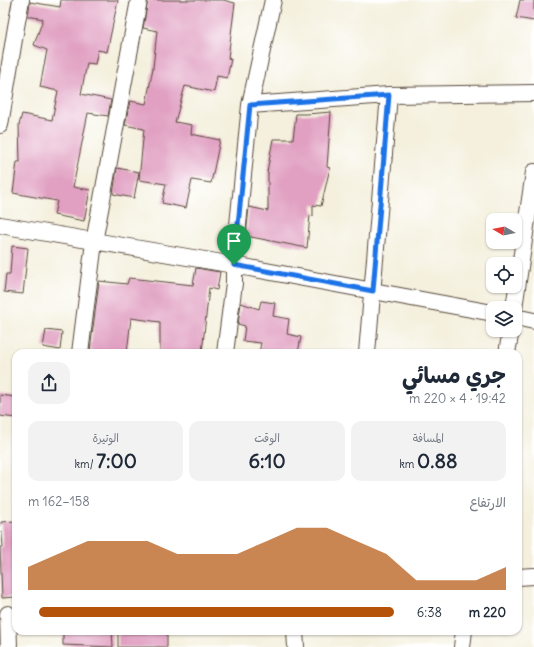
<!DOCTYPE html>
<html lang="ar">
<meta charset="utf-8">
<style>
:root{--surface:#fff;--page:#f2f2f3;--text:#1f2937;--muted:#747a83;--accent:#b45309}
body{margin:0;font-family:Delius,"Playpen Sans Arabic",sans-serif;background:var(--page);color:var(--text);direction:rtl;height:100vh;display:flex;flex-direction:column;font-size:15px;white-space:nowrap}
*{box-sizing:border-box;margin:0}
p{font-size:13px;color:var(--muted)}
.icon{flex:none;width:22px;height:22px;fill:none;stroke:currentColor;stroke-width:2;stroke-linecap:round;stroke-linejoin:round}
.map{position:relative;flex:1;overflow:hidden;direction:ltr}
.details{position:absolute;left:12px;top:349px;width:510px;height:286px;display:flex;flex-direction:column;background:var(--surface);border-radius:12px;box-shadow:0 1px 3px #0004;direction:rtl}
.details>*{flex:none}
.needle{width:26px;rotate:279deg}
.controls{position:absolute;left:486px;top:213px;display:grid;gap:8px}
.controls a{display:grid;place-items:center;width:36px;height:36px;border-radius:8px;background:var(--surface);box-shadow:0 1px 3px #0004;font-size:20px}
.pin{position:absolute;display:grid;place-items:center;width:34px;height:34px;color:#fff;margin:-41px -17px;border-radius:50% 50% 50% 0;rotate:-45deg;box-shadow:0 0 4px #0007}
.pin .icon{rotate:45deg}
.round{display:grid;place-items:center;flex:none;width:42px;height:42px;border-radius:12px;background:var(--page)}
.overview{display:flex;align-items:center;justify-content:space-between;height:68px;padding:0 16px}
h1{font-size:22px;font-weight:700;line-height:30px}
.metrics{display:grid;grid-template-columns:repeat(3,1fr);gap:6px;height:68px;padding:4px 16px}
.metrics div{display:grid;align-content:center;border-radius:10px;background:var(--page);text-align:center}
.metrics b{font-size:20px;font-weight:700}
.metrics small{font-size:11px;font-weight:400}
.metrics p{font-size:11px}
.chart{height:112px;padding:8px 16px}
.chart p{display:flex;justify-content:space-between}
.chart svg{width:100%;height:72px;margin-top:4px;fill:var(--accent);opacity:.7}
ul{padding:0 16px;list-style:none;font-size:13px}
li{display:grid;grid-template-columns:64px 48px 1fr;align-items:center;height:30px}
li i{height:10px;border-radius:5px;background:var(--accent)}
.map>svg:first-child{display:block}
.building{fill:#e1a0c2}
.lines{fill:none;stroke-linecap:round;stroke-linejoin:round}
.minor-casing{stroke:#57483b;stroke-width:18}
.minor{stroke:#fff;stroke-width:16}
.route-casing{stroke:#fff;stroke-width:8}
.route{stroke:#1a73e8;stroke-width:5}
</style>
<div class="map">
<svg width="534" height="647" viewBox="0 0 534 647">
<rect width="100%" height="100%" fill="#fff"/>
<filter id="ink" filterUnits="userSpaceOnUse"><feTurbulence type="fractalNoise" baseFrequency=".025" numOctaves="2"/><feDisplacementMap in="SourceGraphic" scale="8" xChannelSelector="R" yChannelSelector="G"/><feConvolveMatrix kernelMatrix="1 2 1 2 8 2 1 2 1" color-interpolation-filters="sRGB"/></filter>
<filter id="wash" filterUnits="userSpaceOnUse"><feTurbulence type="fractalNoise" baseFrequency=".012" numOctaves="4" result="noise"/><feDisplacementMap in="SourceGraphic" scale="16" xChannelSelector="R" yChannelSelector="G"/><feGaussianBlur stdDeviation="0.9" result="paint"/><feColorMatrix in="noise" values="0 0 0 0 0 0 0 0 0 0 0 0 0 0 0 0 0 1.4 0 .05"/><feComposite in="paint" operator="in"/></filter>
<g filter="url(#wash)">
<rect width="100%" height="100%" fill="#f4f0dd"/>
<g id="blocks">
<!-- building -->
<path class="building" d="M61,0H118L107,52L98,50L95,64L87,63L81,94L111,100L108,116L88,113L73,187L90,190L84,221L54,215L57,201L13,193L17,162H20L19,125L22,114L52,120L58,91L40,87L47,50L34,45L43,19L28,16L30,2L60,7Z
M148,0H223L235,3L228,58L231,59L227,78L217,76L214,92L185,86L175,122L192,125L191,134L220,140L211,183L192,180L186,208L162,203L166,184L139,180L144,129L125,125L130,101L146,104L153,68L157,31L143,28Z
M520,0H534V21L516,18Z
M331,112L327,167L330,168L321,206L313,205V216L310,215L307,248L246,236L249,207L268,211V172H267L273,139H293L296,114H307Z
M117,168L139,172L134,198L113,194Z
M12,246L28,248L23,294L4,292L6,274H10Z
M196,268L220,272L217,290L209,288L202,353H160V322L131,318L127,353H109L90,351L99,281L127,284L129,278L193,285Z
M261,301L275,303L273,316L289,319L287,334L301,337L298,353H259L261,343L243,341L245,326L238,324L241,303L259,309Z
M46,330L62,332L60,350L43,347Z
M0,395L16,397V418L0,416Z
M16,521V597L2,598L0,547H3L1,522Z
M63,631H112L113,647L63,645Z
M147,631H167V647H118V633H147Z"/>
</g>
</g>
<g filter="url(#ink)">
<use href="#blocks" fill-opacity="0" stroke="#57483b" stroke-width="1"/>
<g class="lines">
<!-- minor casing -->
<g class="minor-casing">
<path id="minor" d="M250,105L389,95L534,93
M0,125L16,27L21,0
M0,225L234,265L373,291L493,313
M514,308L534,172
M515,317L534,321
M80,353L94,242L139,0
M225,353L234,283V265L250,105L273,0
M367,353L389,95
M507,353L511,330
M518,577L534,576
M8,614L9,647
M295,631L296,647
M462,647L464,631"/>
</g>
<!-- minor -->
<use href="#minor" class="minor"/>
</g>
</g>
<g class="lines" filter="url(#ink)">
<!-- route casing -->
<g class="route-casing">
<path id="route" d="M389,95L373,291L234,265L250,105Z"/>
</g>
<!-- route -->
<use href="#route" class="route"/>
</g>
</svg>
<div class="controls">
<a><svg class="needle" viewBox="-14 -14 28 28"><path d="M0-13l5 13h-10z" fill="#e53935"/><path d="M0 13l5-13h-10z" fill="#747a83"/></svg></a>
<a><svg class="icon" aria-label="locate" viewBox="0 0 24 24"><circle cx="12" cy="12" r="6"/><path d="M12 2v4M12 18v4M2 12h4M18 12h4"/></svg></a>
<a><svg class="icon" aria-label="layers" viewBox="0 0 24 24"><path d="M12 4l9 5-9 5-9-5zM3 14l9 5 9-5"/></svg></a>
</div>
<div class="pin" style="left:234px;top:265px;background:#1e9e55"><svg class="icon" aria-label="arrive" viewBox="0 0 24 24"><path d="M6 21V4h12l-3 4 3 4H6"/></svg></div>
<section class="details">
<div class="overview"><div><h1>جري مسائي</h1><p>19:42 · 4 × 220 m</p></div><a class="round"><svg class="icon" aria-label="share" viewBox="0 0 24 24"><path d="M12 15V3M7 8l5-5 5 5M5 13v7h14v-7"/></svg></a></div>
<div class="metrics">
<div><p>المسافة</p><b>0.88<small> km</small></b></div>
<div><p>الوقت</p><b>6:10</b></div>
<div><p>الوتيرة</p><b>7:00<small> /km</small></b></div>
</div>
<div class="chart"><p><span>الارتفاع</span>158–162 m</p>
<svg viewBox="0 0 160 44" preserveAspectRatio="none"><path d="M0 44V30L10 22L20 14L30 14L40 14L50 22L60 22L70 22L80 14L90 6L100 6L110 14L120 22L130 38L140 38L150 38L160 30V44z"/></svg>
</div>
<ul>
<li><b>220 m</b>6:38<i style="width:97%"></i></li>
</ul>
</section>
</div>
